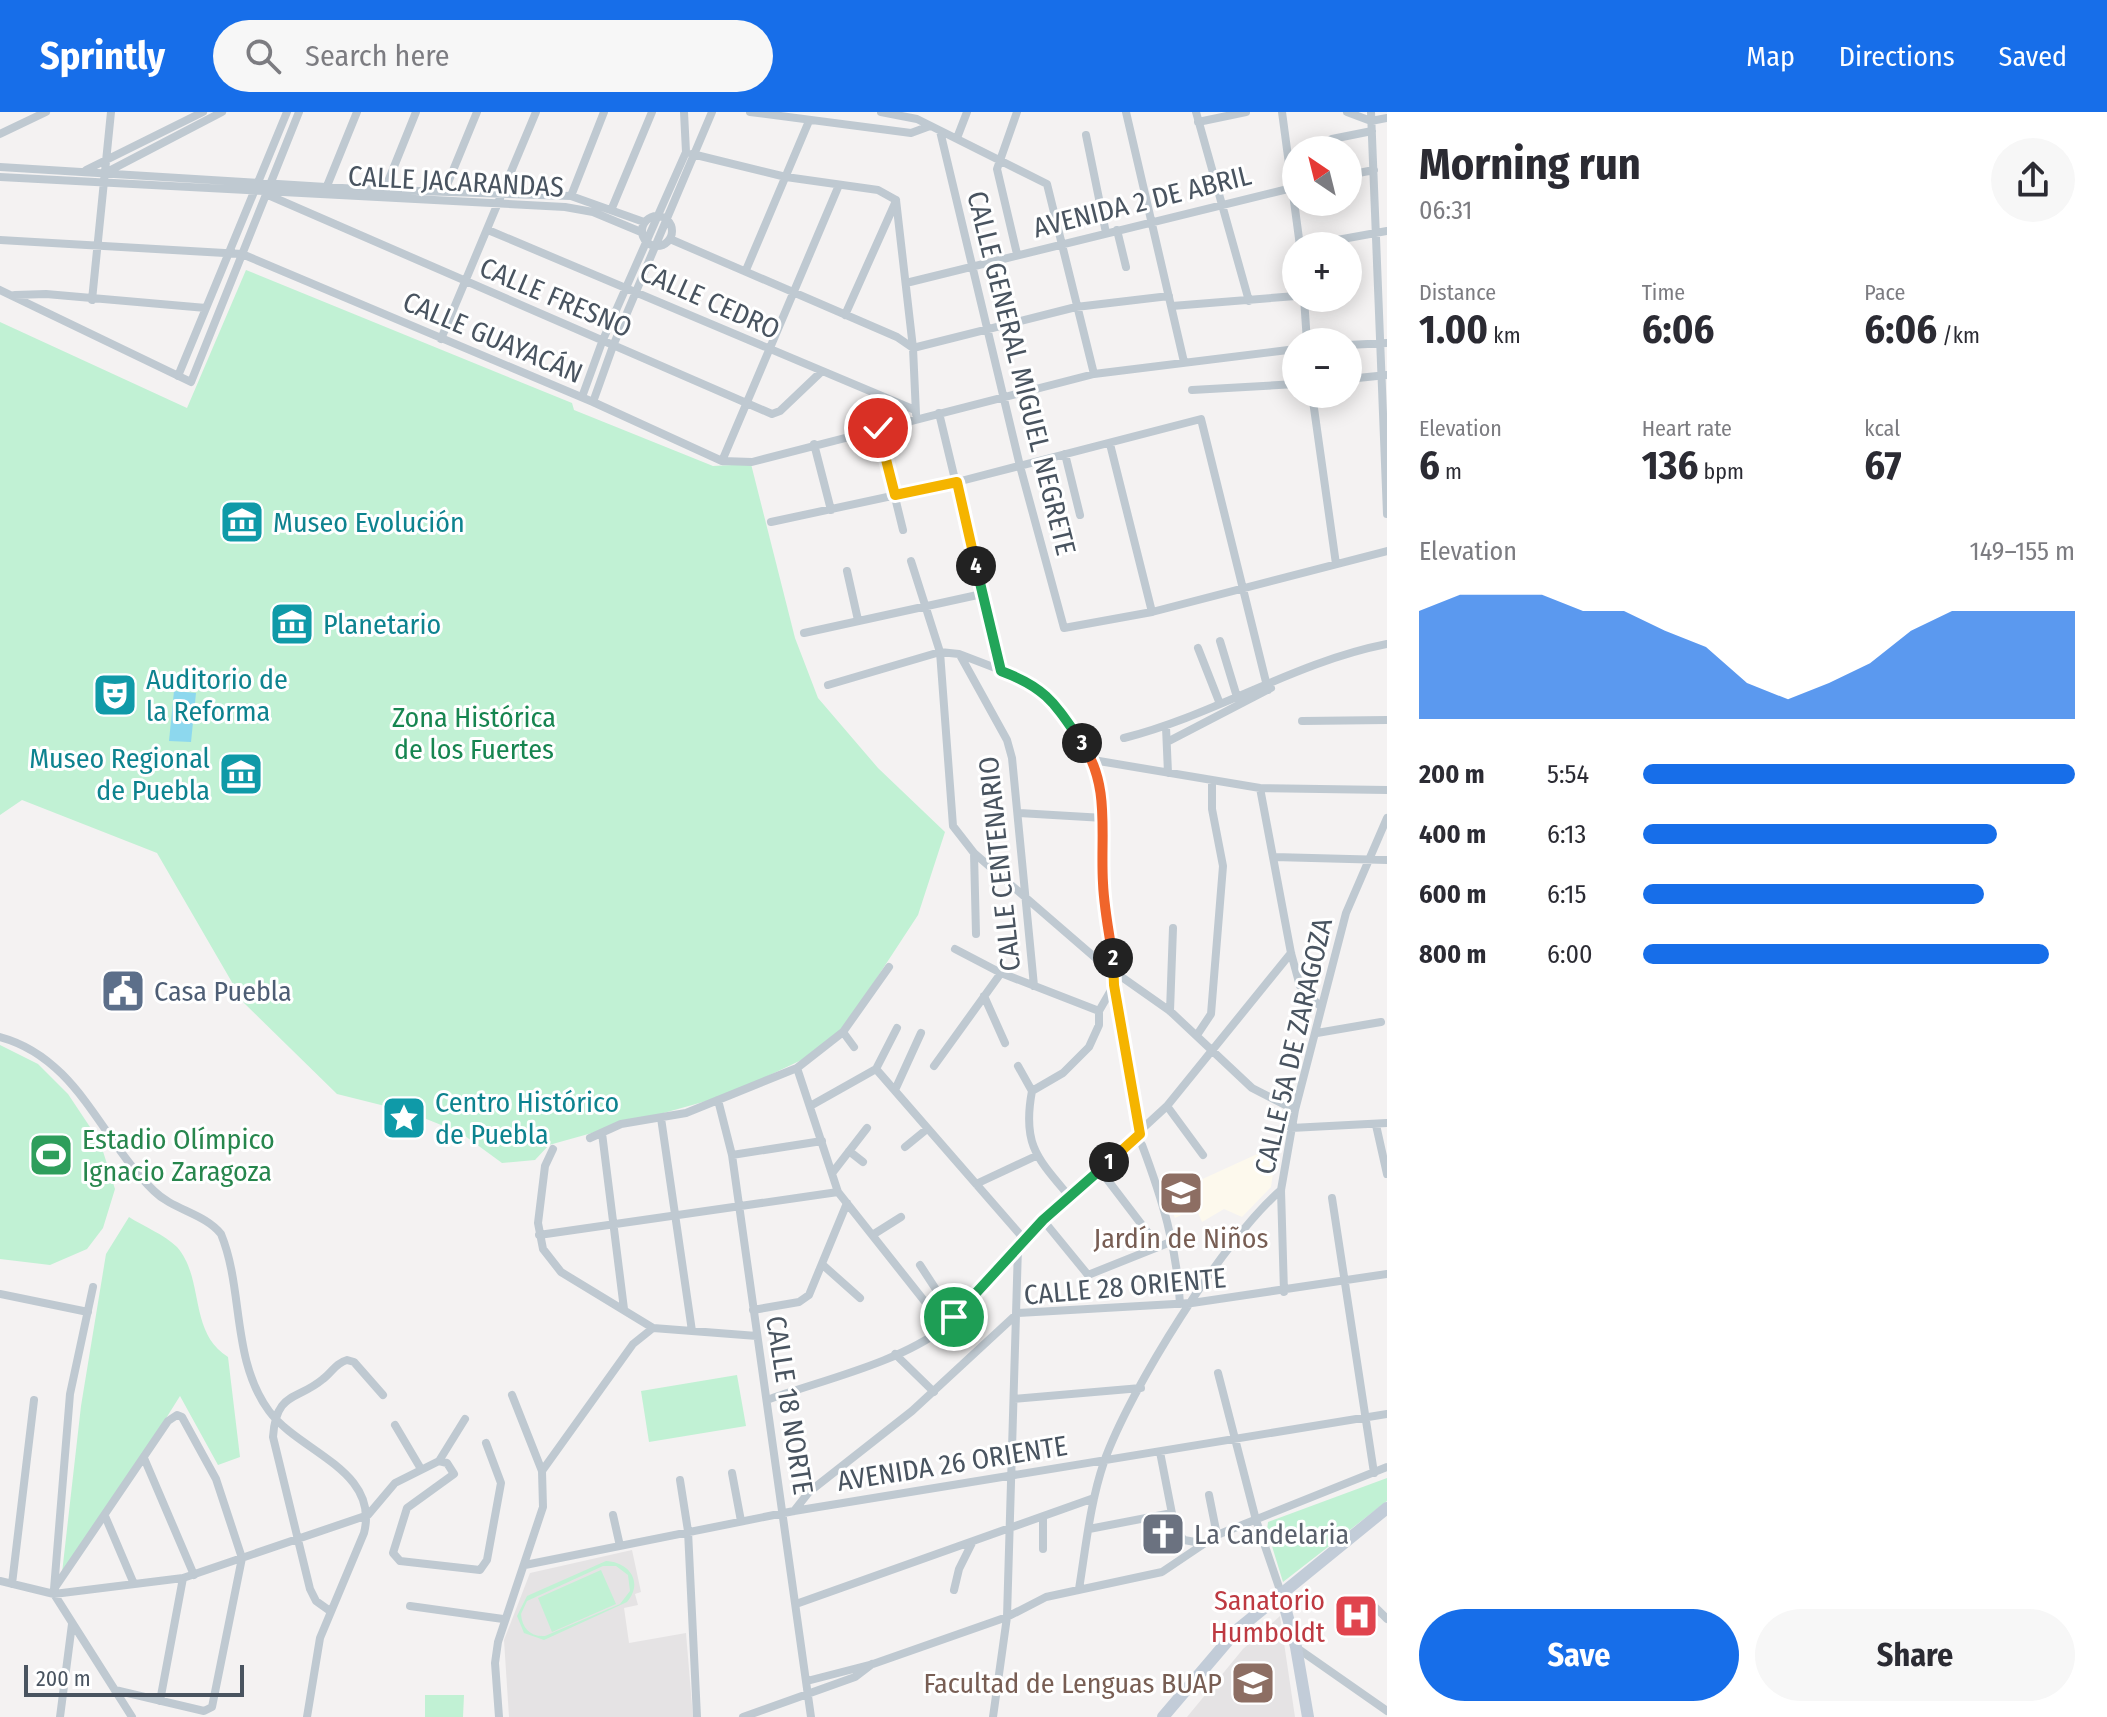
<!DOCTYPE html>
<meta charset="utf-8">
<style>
:root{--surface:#fff;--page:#f7f7f7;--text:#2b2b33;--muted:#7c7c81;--accent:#176ee9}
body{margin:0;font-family:"Fira Sans Condensed",sans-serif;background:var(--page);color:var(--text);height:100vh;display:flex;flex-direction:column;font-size:30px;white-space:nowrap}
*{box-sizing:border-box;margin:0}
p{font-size:26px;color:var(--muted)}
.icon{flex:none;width:44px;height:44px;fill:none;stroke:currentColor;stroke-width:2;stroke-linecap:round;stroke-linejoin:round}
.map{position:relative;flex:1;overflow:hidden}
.sheet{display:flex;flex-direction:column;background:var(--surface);width:720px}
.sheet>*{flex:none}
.needle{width:52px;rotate:325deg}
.controls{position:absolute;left:1282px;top:24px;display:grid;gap:16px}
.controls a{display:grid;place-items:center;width:80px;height:80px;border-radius:50%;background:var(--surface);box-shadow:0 4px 20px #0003;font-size:40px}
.scale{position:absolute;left:24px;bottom:20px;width:220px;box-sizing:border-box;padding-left:8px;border:4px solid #495460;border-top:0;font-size:22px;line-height:28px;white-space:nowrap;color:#495460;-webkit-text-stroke:6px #fff;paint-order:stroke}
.pin{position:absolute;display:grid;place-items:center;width:68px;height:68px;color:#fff;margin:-34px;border:4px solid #fff;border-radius:50%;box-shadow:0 2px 8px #0007}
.km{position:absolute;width:40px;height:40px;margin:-20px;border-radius:50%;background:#222;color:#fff;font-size:22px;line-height:40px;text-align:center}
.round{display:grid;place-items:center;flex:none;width:84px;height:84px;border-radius:42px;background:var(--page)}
.overview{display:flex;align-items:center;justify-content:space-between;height:136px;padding:0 32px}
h1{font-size:44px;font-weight:700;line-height:60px}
.figures{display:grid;grid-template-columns:repeat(3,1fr);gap:12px;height:136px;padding:8px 32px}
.figures div{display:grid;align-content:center}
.figures b{font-size:40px;font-weight:700}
.figures small{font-size:22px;font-weight:400}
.figures p{font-size:22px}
.chart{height:224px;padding:16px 32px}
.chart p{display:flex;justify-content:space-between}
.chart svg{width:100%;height:144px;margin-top:8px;fill:var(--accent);opacity:.7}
.primary-button{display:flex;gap:16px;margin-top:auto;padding:16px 32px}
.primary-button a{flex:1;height:92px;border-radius:48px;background:var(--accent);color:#fff;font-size:32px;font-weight:700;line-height:92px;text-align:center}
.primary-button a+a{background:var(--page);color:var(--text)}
ul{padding:0 32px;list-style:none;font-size:26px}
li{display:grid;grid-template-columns:128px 96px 1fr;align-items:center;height:60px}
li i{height:20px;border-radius:10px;background:var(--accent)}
header{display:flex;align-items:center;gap:48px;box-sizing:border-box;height:112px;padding:0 40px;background:var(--accent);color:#fff}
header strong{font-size:38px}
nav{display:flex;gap:44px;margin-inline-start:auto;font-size:28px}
.search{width:560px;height:72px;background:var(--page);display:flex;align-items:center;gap:20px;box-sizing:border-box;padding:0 28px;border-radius:44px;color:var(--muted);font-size:30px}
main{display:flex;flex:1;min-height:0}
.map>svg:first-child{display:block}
.commercial{fill:#fdf9ed}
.education{fill:#e5e3e4}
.green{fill:#c1f1d4;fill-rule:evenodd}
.water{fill:#8dd8ee}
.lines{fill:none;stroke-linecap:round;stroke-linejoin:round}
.street{stroke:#bfc9d1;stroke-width:8}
.secondary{stroke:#c2ccd8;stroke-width:12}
.split-1-casing{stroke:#fff;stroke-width:16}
.split-2-casing{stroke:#fff;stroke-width:16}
.split-3-casing{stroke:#fff;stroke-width:16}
.split-4-casing{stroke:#fff;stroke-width:16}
.split-5-casing{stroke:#fff;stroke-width:16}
.split-1{stroke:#22a559;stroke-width:10}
.split-2{stroke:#f5b400;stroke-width:10}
.split-3{stroke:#f0652b;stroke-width:10}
.split-4{stroke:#22a559;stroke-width:10}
.split-5{stroke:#f5b400;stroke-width:10}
.labels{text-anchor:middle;stroke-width:6;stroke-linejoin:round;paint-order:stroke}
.street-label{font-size:28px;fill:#495460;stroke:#fff}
.culture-label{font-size:28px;fill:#0d838f;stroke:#fff;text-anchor:start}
.park-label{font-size:28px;fill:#168550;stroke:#fff}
.service-label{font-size:28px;fill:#4e5e75;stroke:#fff;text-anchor:start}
.leisure-label{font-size:28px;fill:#27864d;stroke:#fff;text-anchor:start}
.education-label{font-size:28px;fill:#785e54;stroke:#fff}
.worship-label{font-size:28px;fill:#5b616d;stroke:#fff;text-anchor:start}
.health-label{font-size:28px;fill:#be3a42;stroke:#fff;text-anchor:end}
</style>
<header>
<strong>Sprintly</strong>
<div class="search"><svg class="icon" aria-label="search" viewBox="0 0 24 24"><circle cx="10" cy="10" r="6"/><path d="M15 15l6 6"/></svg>Search here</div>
<nav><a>Map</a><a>Directions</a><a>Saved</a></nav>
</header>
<main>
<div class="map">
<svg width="1387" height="1605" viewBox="0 0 1387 1605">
<rect width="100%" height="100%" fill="#f4f2f2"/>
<!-- commercial -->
<path class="commercial" d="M1277,1033L1271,1075L1242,1105L1224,1097L1202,1110L1196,1096L1175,1106L1171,1096L1189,1087L1185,1075Z"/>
<!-- education -->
<path class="education" d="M632,1438L641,1480L635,1482L638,1493L624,1496L629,1531L686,1521L693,1605H509L504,1528L530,1461Z
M1280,1504L1295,1605H1187L1243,1537Z"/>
<!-- green -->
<path class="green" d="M246,158L572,291L574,298L713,354L751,352L795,526L818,586L878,656L945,720L918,803L844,916L812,943L728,983L549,1033L535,1048L502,1051L461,1021L409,1000L337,982L244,891L157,741L22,688L0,703V210L187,296Z
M0,933L38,952L68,982L100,1030L115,1077L103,1116L87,1137L50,1153L0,1147Z
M129,1105C143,1114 165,1123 177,1135C205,1167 188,1220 228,1245L240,1345L218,1353L180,1284L106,1402L62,1461L81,1294L106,1142Z
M737,1263L746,1314L649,1330L641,1279Z
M1387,1366V1389L1283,1470L1267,1418L1268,1410Z
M606,1449C629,1450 644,1470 627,1490L544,1528L524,1521L517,1504L527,1484ZM603,1454H616L628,1463L630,1479L620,1492L545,1524C530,1525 522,1516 521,1502L527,1489Z
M601,1458L616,1492L552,1520L538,1486Z
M425,1583H464L463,1605H425Z"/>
<!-- water -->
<path class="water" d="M174,579L196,581L191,630L169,629Z"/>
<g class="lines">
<!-- street -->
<path class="street" d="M750,0L911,21L930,14
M881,0L917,7L1047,72L1094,262
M1017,0L997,57L1017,142
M1126,0L1184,250
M1196,0L1249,189
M1282,0L1300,134
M1347,0L1371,9L1387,6
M1371,0L1387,402
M1198,10L1246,0
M940,19L1020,354L1064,516L1152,500L1387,439
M0,22L46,0
M1086,23L1106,121
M957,26L967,0
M1332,27L1372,19
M692,42L786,65L878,78L896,88
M0,55L358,77L571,84L644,110
M86,58L203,0
M105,61L222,0
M1348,63L1374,58
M0,65L565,95L593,100L641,120
M327,74L357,0
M385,77L416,0
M445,78L477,0
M268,83L772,302L780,299L821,260
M571,84L604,0
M896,88L913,236L916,302
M612,96L652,0
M642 119a15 15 0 1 1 30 0a15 15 0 1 1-30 0Z
M488,118L915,298
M1117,118L1126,155
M670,127L897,225L913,236L1076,195L1169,184
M0,128L242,142L593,290L722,349L752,350L1094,262L1296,237
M1304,134L1387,119
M746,158L809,9
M906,171L1296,75
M0,178L191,270L299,0
M15,183L46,182L206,196
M1304,186L1307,230
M92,188L111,0
M1172,194L1296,184
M845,203L896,89
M441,227L536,0
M1348,233L1387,231
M178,264L287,0
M1348,267L1387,263
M1192,278L1296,272
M1312,282L1336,452
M582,285L602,230L686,40L684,0
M593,290L613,234L712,0
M939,301L1001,559
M878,316L903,418
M814,332L831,398
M1110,332L1152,500
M1065,342L1080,403
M722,349L839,73
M771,410L957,370L1201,307L1268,578
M911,449L940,540L953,714L974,741L1099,849L1170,899L1252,976L1295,998
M847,459L858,508
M804,521L982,482
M1220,529L1237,585
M1198,536L1220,592
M960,543L1007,628L1012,646L1034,874
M828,573L940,540L959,542L1032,570L1063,603L1093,648L1103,695L1104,789L1114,873L1140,1022
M1302,609L1387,608
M1166,615L1168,661
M1124,626C1215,603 1295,550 1387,532
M1169,629L1271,576
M1093,648L1260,676L1387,678
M1260,676L1291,841L1300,874L1321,895
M1019,701L1104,706
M974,741L976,822
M1274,745L1387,748
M955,837L1001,861L1099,899
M984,884L1005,931
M1170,899L1173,816
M843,920L854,935
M1317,921L1381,910
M1197,923L1211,902L1223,754L1212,697V669
M0,925C78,946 101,1028 154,1079C173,1098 204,1101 221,1122C244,1178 231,1247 269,1299C299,1340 380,1358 364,1421L320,1526L307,1605
M934,954L1001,861
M1018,954L1032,979
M797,956L838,1080L945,1215
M876,957L1024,1127
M876,957L897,916
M895,978L921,921
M1032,979L1063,961L1089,935L1099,913V899L1114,873
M1032,979C1022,1032 1037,1046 1069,1084
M718,988L732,1043L811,1605
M812,993L876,957
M1167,994L1203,1043
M661,1006L692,1219
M1376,1013L1387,1062
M1291,1016L1387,1011
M602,1021L624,1197
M590,1026L621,1012L686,1001L797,956L843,920L889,855
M1142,1033C1162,1086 1177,1135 1180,1192
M905,1035L927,1017
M553,1037L545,1054L538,1111L543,1137L561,1160L653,1216L757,1224
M849,1039L863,1050
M732,1043L822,1029
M1100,1058L1158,1134
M833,1060L867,1016
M976,1072L1036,1044
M1332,1086L1374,1361
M1043,1108L1088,1163L1173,1129
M874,1122L901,1105
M539,1123L838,1080
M920,1153L954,1205
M824,1154L860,1186
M1284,1180L1281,1078L1295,998L1346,801L1387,706
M0,1182L88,1200
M753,1198L799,1190L809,1183L847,1091
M895,1242L934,1280
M1218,1261L1256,1408L1281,1481
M512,1283L542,1359
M1014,1287L1141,1276
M767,1288C822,1268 899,1251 945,1215L1043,1108L1167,994L1291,841
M395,1313L421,1357
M1160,1340L1175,1417L1184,1428L1201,1431
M144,1346L194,1463
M439,1349L447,1351L454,1362L407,1396L393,1441L400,1449L480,1458L487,1448L501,1371L486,1331
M732,1361L741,1409
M680,1368L688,1419L697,1605
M1209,1383L1217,1423
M794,1399L809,1380L912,1299L1018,1201L1192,1191L1387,1162
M613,1403L620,1434
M105,1404L134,1472
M1043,1405V1437
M1089,1417L1172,1401
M525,1453L794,1399L1387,1302
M0,1469L54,1482L183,1466L368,1403L395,1371L439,1349L465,1307
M12,1472L34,1288
M54,1477L168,1309L177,1303L182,1305L216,1367L242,1446L212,1595L204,1599L115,1578
M54,1477L70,1282L93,1175
M1079,1477C1086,1434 1090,1391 1104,1350C1130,1277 1223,1128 1281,1078
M954,1478L959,1457L972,1431
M54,1482L132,1605
M796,1492L1094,1386
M410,1494L503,1507
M1374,1494L1387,1507
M330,1499L316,1489L310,1477L273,1325C276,1279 297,1289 323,1267C332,1260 336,1251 347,1248L354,1250L383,1283
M1297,1536L1387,1599
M807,1569L873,1552L1007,1505L1046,1485L1162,1460L1217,1423L1387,1355
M160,1589L183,1466
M60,1605L72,1512
M499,1605L495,1551L498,1530L543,1395L542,1359L633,1232L653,1216
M743,1605L855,1565L872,1552
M993,1605L1007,1505L1018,1135"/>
<!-- secondary -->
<path class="secondary" d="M1281,1481L1296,1535L1308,1605
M1163,1605L1237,1518L1387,1396"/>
</g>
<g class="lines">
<!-- split-1 casing -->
<g class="split-1-casing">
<path id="split-1" d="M954,1205L1043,1108L1109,1050"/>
</g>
<!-- split-2 casing -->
<g class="split-2-casing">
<path id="split-2" d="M1109,1050L1140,1022L1114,873L1113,846"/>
</g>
<!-- split-3 casing -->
<g class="split-3-casing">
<path id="split-3" d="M1082,631C1111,674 1100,723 1103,771C1104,796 1109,821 1113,846"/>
</g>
<!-- split-4 casing -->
<g class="split-4-casing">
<path id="split-4" d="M976,454L1001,559C1047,576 1055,592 1082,631"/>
</g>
<!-- split-5 casing -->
<g class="split-5-casing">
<path id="split-5" d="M878,316L895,383L957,370L976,454"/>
</g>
<!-- split-1 -->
<use href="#split-1" class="split-1"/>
<!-- split-2 -->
<use href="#split-2" class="split-2"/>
<!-- split-3 -->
<use href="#split-3" class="split-3"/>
<!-- split-4 -->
<use href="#split-4" class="split-4"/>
<!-- split-5 -->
<use href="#split-5" class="split-5"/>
</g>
<!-- icons -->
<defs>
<g id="museum-square" transform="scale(2.3)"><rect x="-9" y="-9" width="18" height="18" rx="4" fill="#0f9aa8" stroke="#fff"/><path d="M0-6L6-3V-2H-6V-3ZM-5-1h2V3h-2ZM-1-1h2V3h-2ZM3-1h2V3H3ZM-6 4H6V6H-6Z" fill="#fff"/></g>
<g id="theatre-square" transform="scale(2.3)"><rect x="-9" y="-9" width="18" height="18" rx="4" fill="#0f9aa8" stroke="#fff"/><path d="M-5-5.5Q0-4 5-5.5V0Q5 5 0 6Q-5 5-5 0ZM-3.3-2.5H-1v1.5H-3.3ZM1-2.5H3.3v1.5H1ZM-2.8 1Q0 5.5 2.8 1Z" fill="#fff"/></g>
<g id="civic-square" transform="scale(2.3)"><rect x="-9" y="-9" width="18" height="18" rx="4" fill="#5c6f8a" stroke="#fff"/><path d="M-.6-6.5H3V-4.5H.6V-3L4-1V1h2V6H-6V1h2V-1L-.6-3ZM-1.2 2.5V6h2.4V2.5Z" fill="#fff"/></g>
<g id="sight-square" transform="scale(2.3)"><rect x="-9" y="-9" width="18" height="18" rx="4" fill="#0f9aa8" stroke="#fff"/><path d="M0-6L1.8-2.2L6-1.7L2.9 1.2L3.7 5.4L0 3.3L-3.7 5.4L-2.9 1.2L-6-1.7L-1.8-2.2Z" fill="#fff"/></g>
<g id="stadium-square" transform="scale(2.3)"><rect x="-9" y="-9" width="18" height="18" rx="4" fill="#2e9e5b" stroke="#fff"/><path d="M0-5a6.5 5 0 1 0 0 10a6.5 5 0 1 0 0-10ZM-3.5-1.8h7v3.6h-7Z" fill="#fff"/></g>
<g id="school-square" transform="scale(2.3)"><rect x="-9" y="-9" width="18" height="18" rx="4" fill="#8d6e63" stroke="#fff"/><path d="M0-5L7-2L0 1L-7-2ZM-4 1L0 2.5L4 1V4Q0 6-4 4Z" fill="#fff"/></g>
<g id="church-square" transform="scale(2.3)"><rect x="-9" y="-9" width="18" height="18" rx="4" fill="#6b7280" stroke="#fff"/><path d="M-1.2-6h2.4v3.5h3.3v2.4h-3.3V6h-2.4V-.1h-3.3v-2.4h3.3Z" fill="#fff"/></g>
<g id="hospital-square" transform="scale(2.3)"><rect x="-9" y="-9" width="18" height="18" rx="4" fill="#e0444e" stroke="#fff"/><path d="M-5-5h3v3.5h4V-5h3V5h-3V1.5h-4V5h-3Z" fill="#fff"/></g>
<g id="university-square" transform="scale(2.3)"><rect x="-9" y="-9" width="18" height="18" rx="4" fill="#8d6e63" stroke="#fff"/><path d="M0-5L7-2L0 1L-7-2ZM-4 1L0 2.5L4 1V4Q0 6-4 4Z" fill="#fff"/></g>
</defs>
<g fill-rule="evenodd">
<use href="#museum-square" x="242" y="410"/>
<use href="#museum-square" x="292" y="512"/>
<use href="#theatre-square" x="115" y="583"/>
<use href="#museum-square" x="241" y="662"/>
<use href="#civic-square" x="123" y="879"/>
<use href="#sight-square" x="404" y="1006"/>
<use href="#stadium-square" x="51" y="1043"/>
<use href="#school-square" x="1181" y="1081"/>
<use href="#church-square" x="1163" y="1422"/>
<use href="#hospital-square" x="1356" y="1504"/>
<use href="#university-square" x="1253" y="1571"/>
</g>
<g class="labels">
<!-- street labels -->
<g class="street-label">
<text transform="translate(456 69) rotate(3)" y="10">CALLE JACARANDAS</text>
<text transform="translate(1142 89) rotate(-14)" y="10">AVENIDA 2 DE ABRIL</text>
<text transform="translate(556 185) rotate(23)" y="10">CALLE FRESNO</text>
<text transform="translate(710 188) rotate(24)" y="10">CALLE CEDRO</text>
<text transform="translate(493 225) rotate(23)" y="10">CALLE GUAYACÁN</text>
<text transform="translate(1022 261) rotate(76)" y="10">CALLE GENERAL MIGUEL NEGRETE</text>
<text transform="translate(999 752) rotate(-96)" y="10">CALLE CENTENARIO</text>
<text transform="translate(1293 934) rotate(-77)" y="10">CALLE 5A DE ZARAGOZA</text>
<text transform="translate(1125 1174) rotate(-5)" y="10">CALLE 28 ORIENTE</text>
<text transform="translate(790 1293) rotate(81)" y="10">CALLE 18 NORTE</text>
<text transform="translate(952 1351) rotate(-9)" y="10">AVENIDA 26 ORIENTE</text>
</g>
<!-- culture labels -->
<g class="culture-label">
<text x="273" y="420">Museo Evolución</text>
<text x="323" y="522">Planetario</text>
<text x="146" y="577">Auditorio de<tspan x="146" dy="32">la Reforma</tspan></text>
<text x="210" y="656" text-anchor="end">Museo Regional<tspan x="210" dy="32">de Puebla</tspan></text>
<text x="435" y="1000">Centro Histórico<tspan x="435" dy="32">de Puebla</tspan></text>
</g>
<!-- park labels -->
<g class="park-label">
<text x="474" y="615">Zona Histórica<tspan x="474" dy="32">de los Fuertes</tspan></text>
</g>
<!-- service labels -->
<g class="service-label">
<text x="154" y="889">Casa Puebla</text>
</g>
<!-- leisure labels -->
<g class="leisure-label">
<text x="82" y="1037">Estadio Olímpico<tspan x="82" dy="32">Ignacio Zaragoza</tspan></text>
</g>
<!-- education labels -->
<g class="education-label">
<text x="1181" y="1136">Jardín de Niños</text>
<text x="1222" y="1581" text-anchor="end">Facultad de Lenguas BUAP</text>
</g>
<!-- worship labels -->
<g class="worship-label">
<text x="1194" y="1432">La Candelaria</text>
</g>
<!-- health labels -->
<g class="health-label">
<text x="1325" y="1498">Sanatorio<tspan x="1325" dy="32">Humboldt</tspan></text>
</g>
</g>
</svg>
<div class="controls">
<a><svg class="needle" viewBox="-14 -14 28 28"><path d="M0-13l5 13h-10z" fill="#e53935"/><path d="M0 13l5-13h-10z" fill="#7c7c81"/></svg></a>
<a>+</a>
<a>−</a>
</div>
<div class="scale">200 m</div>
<div class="pin" style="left:954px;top:1205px;background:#1e9e55"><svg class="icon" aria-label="arrive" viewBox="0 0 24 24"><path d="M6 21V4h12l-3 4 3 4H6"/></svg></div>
<div class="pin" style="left:878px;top:316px;background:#d93025"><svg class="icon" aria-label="check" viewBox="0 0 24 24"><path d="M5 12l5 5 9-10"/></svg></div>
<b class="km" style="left:1109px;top:1050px">1</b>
<b class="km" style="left:1113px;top:846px">2</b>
<b class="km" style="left:1082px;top:631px">3</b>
<b class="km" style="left:976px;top:454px">4</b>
</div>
<section class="sheet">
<div class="overview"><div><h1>Morning run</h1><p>06:31</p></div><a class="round"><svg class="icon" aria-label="share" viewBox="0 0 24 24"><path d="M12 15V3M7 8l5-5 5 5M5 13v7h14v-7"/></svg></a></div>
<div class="figures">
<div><p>Distance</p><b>1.00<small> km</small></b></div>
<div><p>Time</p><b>6:06</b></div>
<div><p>Pace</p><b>6:06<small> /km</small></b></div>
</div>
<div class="figures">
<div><p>Elevation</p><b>6<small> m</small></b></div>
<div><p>Heart rate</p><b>136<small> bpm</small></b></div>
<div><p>kcal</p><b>67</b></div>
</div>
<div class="chart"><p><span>Elevation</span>149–155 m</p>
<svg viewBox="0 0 160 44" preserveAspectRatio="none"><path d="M0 44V11L10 6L20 6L30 6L40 11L50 11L60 17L70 22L80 33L90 38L100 33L110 27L120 17L130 11L140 11L150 11L160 11V44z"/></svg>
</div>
<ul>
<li><b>200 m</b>5:54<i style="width:100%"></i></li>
<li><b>400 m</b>6:13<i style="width:82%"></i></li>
<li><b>600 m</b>6:15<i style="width:79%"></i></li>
<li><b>800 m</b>6:00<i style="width:94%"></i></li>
</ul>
<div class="primary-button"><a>Save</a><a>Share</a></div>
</section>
</main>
